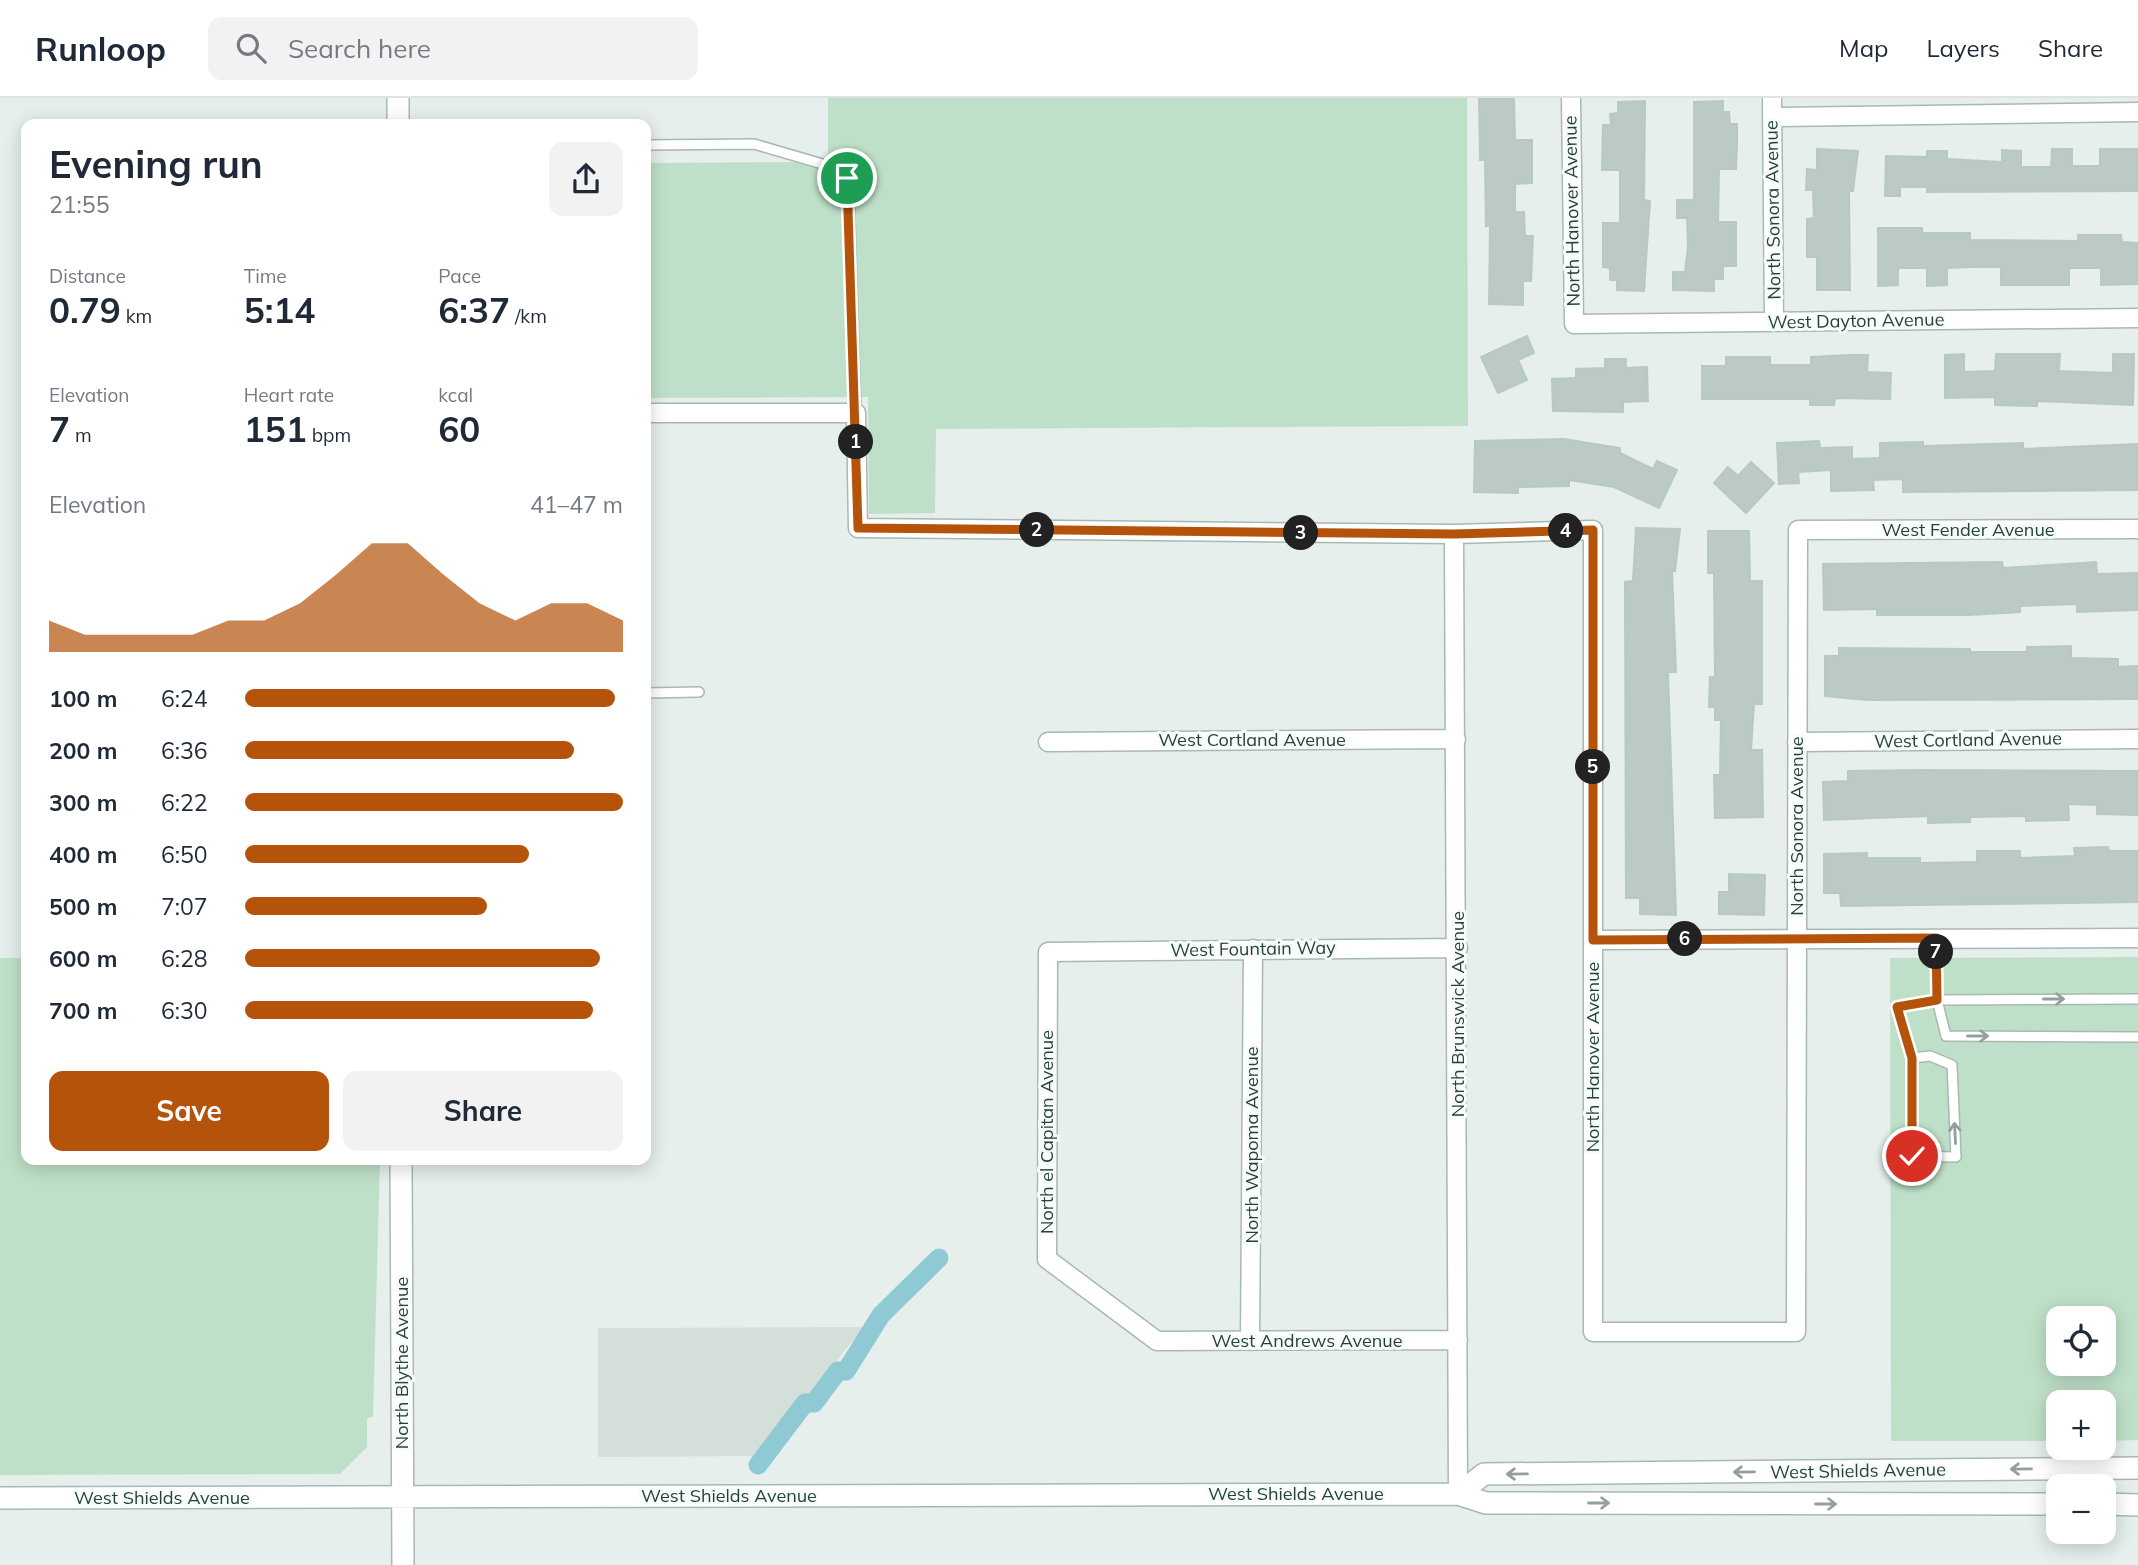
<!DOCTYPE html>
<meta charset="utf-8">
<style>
:root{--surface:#fff;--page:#f2f2f3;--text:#1f2937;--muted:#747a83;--line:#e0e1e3;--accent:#b45309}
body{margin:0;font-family:Mulish,sans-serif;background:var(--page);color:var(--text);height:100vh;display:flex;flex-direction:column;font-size:26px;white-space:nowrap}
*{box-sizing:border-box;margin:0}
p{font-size:23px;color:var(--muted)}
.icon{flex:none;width:38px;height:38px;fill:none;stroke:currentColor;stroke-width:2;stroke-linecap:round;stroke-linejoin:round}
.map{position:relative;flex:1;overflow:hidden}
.panel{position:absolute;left:21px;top:21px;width:630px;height:1046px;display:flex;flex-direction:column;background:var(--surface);border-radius:14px;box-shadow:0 4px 18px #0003}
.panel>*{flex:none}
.fabs{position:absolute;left:2046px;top:1208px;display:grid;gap:14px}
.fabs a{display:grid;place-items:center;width:70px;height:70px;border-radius:14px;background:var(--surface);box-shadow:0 4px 18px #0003;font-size:35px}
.pin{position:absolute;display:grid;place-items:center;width:60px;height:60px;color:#fff;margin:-30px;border:4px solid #fff;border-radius:50%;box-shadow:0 2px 7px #0007}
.km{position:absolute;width:35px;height:35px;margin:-18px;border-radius:50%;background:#222;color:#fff;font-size:19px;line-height:35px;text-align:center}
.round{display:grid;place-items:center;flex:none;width:74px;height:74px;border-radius:14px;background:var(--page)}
.overview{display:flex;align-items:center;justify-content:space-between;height:119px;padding:0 28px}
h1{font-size:38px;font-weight:700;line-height:52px}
.metrics{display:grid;grid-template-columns:repeat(3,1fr);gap:10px;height:119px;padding:7px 28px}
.metrics div{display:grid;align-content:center}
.metrics b{font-size:35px;font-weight:700}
.metrics small{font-size:19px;font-weight:400}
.metrics p{font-size:19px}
.chart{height:196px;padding:14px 28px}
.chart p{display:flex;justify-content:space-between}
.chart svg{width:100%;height:126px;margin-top:7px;fill:var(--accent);opacity:.7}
.cta{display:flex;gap:14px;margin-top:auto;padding:14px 28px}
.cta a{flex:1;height:80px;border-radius:14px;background:var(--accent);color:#fff;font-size:28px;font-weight:700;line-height:80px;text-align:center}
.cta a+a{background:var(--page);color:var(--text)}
ul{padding:0 28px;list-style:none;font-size:23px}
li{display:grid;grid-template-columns:112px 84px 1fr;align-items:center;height:52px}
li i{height:18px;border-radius:9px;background:var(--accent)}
header{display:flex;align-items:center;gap:42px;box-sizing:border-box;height:98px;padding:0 35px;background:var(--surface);border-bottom:2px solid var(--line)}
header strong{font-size:33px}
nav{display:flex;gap:38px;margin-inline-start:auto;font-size:24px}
.search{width:490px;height:63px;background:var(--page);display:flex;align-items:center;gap:18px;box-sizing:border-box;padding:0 24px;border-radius:14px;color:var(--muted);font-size:26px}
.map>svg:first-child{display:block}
.built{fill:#d4dfda}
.green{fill:#bfe0c8;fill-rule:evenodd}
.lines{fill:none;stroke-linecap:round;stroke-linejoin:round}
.canal{stroke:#8ec9d4;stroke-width:19}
.building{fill:#bbcac4;stroke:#b8c9c2;stroke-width:2}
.service-casing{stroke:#a8b8b2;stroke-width:12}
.minor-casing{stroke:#a8b8b2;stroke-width:21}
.tertiary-casing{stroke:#a8b8b2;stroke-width:24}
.service{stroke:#fff;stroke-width:9}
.minor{stroke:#fff;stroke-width:18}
.tertiary{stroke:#fff;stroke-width:21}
.oneway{stroke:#92a09c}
.route-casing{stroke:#fff;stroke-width:14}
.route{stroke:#b45309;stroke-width:9}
.labels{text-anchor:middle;stroke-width:6;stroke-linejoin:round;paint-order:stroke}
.street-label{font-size:18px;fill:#24423a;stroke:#f7fbf9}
</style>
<header>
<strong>Runloop</strong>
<div class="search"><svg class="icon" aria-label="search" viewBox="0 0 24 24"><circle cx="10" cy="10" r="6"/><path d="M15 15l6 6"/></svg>Search here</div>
<nav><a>Map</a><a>Layers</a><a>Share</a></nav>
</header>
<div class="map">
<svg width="2138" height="1467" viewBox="0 0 2138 1467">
<rect width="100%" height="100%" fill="#e6efeb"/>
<!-- built -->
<path class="built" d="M864,1229L759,1358L598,1359V1230Z"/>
<!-- green -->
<path class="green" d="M828,0H1467L1468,328L936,331L935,415L869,416L868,299L646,300V65L828,64Z
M2138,859V1342L2104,1343V1304H2058V1343H1891L1890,860ZM2058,1220H2104V1265H2058Z
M0,860H26V1062H380L373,1319L367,1320V1349L340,1376L0,1377Z"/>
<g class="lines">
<!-- canal -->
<path class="canal" d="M758,1367L805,1305H814L838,1273H846L881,1217L939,1160"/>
</g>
<!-- building -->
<path class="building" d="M1479,0H1514L1515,42H1532V85L1515,86V114H1524L1525,138H1533L1531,183H1523V207L1489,206L1490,128H1486L1485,62H1480Z
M1645,3L1644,102L1650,103L1644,193L1617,192V182H1610V170L1603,169V125H1620V72H1602L1603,27H1611L1610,16L1618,15V4Z
M1723,3V14H1729L1730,26H1737V46L1736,71H1719L1718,124H1736V168H1723V181H1714V193L1673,192V174H1685L1688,148L1687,120H1677V102H1694V4Z
M1817,51L1858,53L1853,93H1849L1850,192H1817V159H1807V121L1814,120L1813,92H1806L1807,71L1817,72Z
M2052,51H2072V68H2100V51H2138V93L1927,94V89H1900V98H1885L1886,58L1927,59V53H1947V61L2002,64V52L2021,53V69H2051Z
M1878,130H1922V135H1970V142L2078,143V137H2121L2122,144L2138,145V186L2101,187V170H2069V187H2001V169H1970L1947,170V187L1927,188V170H1898V187L1878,188Z
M1527,238L1534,255L1518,262L1527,282L1498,295L1481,259Z
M1964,256V274L1995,273L1996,256H2060L2059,273L2113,275V256H2134L2133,307L2037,303V308L1995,307V299L1945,300V257Z
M1849,257H1868L1867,274L1891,275L1890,301L1835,300L1834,307H1810V301H1702V268H1726V259H1770V267H1811V259Z
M1605,261H1626V270L1647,269L1648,303L1623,304V314L1553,313L1552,281L1576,280V271L1605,270Z
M1564,341L1620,350V355L1653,371L1657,363L1677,372L1659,410L1614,389L1569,382V388L1518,389V395L1474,394L1475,343Z
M1819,343L1820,350L1852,349V361L1880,360V345L1923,344V348L2023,345V351L2138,346V392L1903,394V381L1873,382L1874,392L1831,393V372L1798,374L1799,385L1779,386L1777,345Z
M1751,364L1774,385L1746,415L1714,385L1728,369L1738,378Z
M1636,430L1680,431L1675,473H1672L1676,574H1668L1676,817L1640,816V800H1626L1625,484L1633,483Z
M1708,433H1749L1750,483H1762V606H1754L1751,652H1762L1763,719L1715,720L1714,677H1720L1721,622H1715V609H1709L1710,579H1715L1714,475H1708Z
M2002,464L2003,470L2096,464L2097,476L2138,475V512L2077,514V506L2020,508V514L1969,517H1877V511L1824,512L1823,466Z
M2071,548V560L2118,561V569L2138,568V601L1868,602L1825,598V558H1839V550L1970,551V554H2027V549Z
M1920,672L2138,673V717L2097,716V707L2068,706L2069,722L2026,723V718L1970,719V724L1928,725V718L1824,722L1823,684L1848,683V673Z
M2108,749L2109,753H2138V804L1841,808L1840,795H1824V756L1867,755V760H1920V765L1977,764V753H2020V760L2075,758L2074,750Z
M1729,776L1765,777L1764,817L1719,816V794H1729Z"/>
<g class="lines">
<!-- service casing -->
<g class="service-casing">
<path id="service" d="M646,47L754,46L843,72L849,91L856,315
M646,595L699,594
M1936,840L1937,902L1946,938L2138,939
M1912,960L1930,958L1952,967L1956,1059L1911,1058L1912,960L1897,909L1937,902L2138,901"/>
</g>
<!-- minor casing -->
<g class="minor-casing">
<path id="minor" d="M1571,0L1574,226L2138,220
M1772,0L1774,224
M1772,19L2138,14
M646,315H856L858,430L1454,436L1593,432V1234H1796L1798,432L2138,431
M1454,436L1458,1396
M1048,644L1456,641
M1797,644L2138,641
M1593,842L2138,840
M1458,1242L1157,1243L1047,1161L1048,854L1458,850
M1250,1243L1253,851"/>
</g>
<!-- tertiary casing -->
<g class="tertiary-casing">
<path id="tertiary" d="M398,0V26
M401,1062L403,1467
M1458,1396L1484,1376L2138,1370
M0,1400L1458,1396L1486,1405L2058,1406
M2104,1406L2138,1407"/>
</g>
<!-- service -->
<use href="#service" class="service"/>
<!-- minor -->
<use href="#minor" class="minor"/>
<!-- tertiary -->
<use href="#tertiary" class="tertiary"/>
</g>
<!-- one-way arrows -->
<defs><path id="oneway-shaft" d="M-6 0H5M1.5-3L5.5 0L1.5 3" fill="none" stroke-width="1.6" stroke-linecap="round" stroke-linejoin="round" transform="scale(1.75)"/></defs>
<g class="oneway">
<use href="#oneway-shaft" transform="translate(2054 901)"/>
<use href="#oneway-shaft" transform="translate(1978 938)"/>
<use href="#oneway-shaft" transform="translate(1955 1035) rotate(-93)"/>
<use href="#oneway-shaft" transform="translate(2021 1371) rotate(179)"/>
<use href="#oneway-shaft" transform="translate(1744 1374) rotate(179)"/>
<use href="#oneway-shaft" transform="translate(1517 1376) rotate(179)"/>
<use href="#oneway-shaft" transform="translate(1599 1405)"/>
<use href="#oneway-shaft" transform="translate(1826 1406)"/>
</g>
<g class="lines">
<!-- route casing -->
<g class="route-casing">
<path id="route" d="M847,80L858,430L1454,436L1593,432V842L1936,840L1937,902L1897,909L1912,960V1058"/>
</g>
<!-- route -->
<use href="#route" class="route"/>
</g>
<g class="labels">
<!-- street labels -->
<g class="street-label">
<text transform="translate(1773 112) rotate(-91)" y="6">North Sonora Avenue</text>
<text transform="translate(1572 113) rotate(-91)" y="6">North Hanover Avenue</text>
<text transform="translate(1856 223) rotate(-1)" y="6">West Dayton Avenue</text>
<text x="1968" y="438">West Fender Avenue</text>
<text x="1252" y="648">West Cortland Avenue</text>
<text transform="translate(1968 642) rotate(-1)" y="6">West Cortland Avenue</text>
<text transform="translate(1797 728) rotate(-90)" y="6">North Sonora Avenue</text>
<text transform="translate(1253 851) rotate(-1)" y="6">West Fountain Way</text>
<text transform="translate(1458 916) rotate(-90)" y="6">North Brunswick Avenue</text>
<text transform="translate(1593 959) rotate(-90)" y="6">North Hanover Avenue</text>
<text transform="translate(1047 1034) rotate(-90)" y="6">North el Capitan Avenue</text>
<text transform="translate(1252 1047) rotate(-90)" y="6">North Wapoma Avenue</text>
<text x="1307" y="1249">West Andrews Avenue</text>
<text transform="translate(402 1265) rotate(-90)" y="6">North Blythe Avenue</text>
<text transform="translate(1858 1373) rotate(-1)" y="6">West Shields Avenue</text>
<text x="1296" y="1402">West Shields Avenue</text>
<text x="729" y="1404">West Shields Avenue</text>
<text x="162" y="1406">West Shields Avenue</text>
</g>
</g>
</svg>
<div class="fabs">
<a><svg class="icon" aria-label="locate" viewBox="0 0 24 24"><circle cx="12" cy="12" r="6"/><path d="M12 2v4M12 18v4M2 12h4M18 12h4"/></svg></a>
<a>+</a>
<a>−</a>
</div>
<div class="pin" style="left:847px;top:80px;background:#1e9e55"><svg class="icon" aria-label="arrive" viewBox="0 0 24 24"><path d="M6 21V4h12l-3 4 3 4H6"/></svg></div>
<div class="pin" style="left:1912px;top:1058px;background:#d93025"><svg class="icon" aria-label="check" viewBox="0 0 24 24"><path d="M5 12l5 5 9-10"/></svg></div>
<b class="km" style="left:856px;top:344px">1</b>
<b class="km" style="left:1037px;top:432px">2</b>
<b class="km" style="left:1301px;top:435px">3</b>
<b class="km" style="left:1566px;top:433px">4</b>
<b class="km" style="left:1593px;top:669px">5</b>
<b class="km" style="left:1685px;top:841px">6</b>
<b class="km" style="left:1936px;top:854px">7</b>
<section class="panel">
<div class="overview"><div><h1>Evening run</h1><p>21:55</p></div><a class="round"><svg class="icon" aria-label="share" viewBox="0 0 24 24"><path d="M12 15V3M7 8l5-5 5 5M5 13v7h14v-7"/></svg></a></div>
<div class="metrics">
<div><p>Distance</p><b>0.79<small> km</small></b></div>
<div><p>Time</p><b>5:14</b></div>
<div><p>Pace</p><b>6:37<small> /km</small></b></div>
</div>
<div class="metrics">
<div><p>Elevation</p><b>7<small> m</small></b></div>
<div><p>Heart rate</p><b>151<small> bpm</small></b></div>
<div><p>kcal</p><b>60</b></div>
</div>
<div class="chart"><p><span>Elevation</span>41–47 m</p>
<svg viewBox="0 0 160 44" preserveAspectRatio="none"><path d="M0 44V33L10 38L20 38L30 38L40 38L50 33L60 33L70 27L80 17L90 6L100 6L110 17L120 27L130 33L140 27L150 27L160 33V44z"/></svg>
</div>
<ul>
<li><b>100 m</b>6:24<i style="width:98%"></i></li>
<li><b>200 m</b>6:36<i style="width:87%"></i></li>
<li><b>300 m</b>6:22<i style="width:100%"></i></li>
<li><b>400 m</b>6:50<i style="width:75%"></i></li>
<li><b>500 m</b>7:07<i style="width:64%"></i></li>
<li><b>600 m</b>6:28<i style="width:94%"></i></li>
<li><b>700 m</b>6:30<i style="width:92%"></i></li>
</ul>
<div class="cta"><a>Save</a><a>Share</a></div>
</section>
</div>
